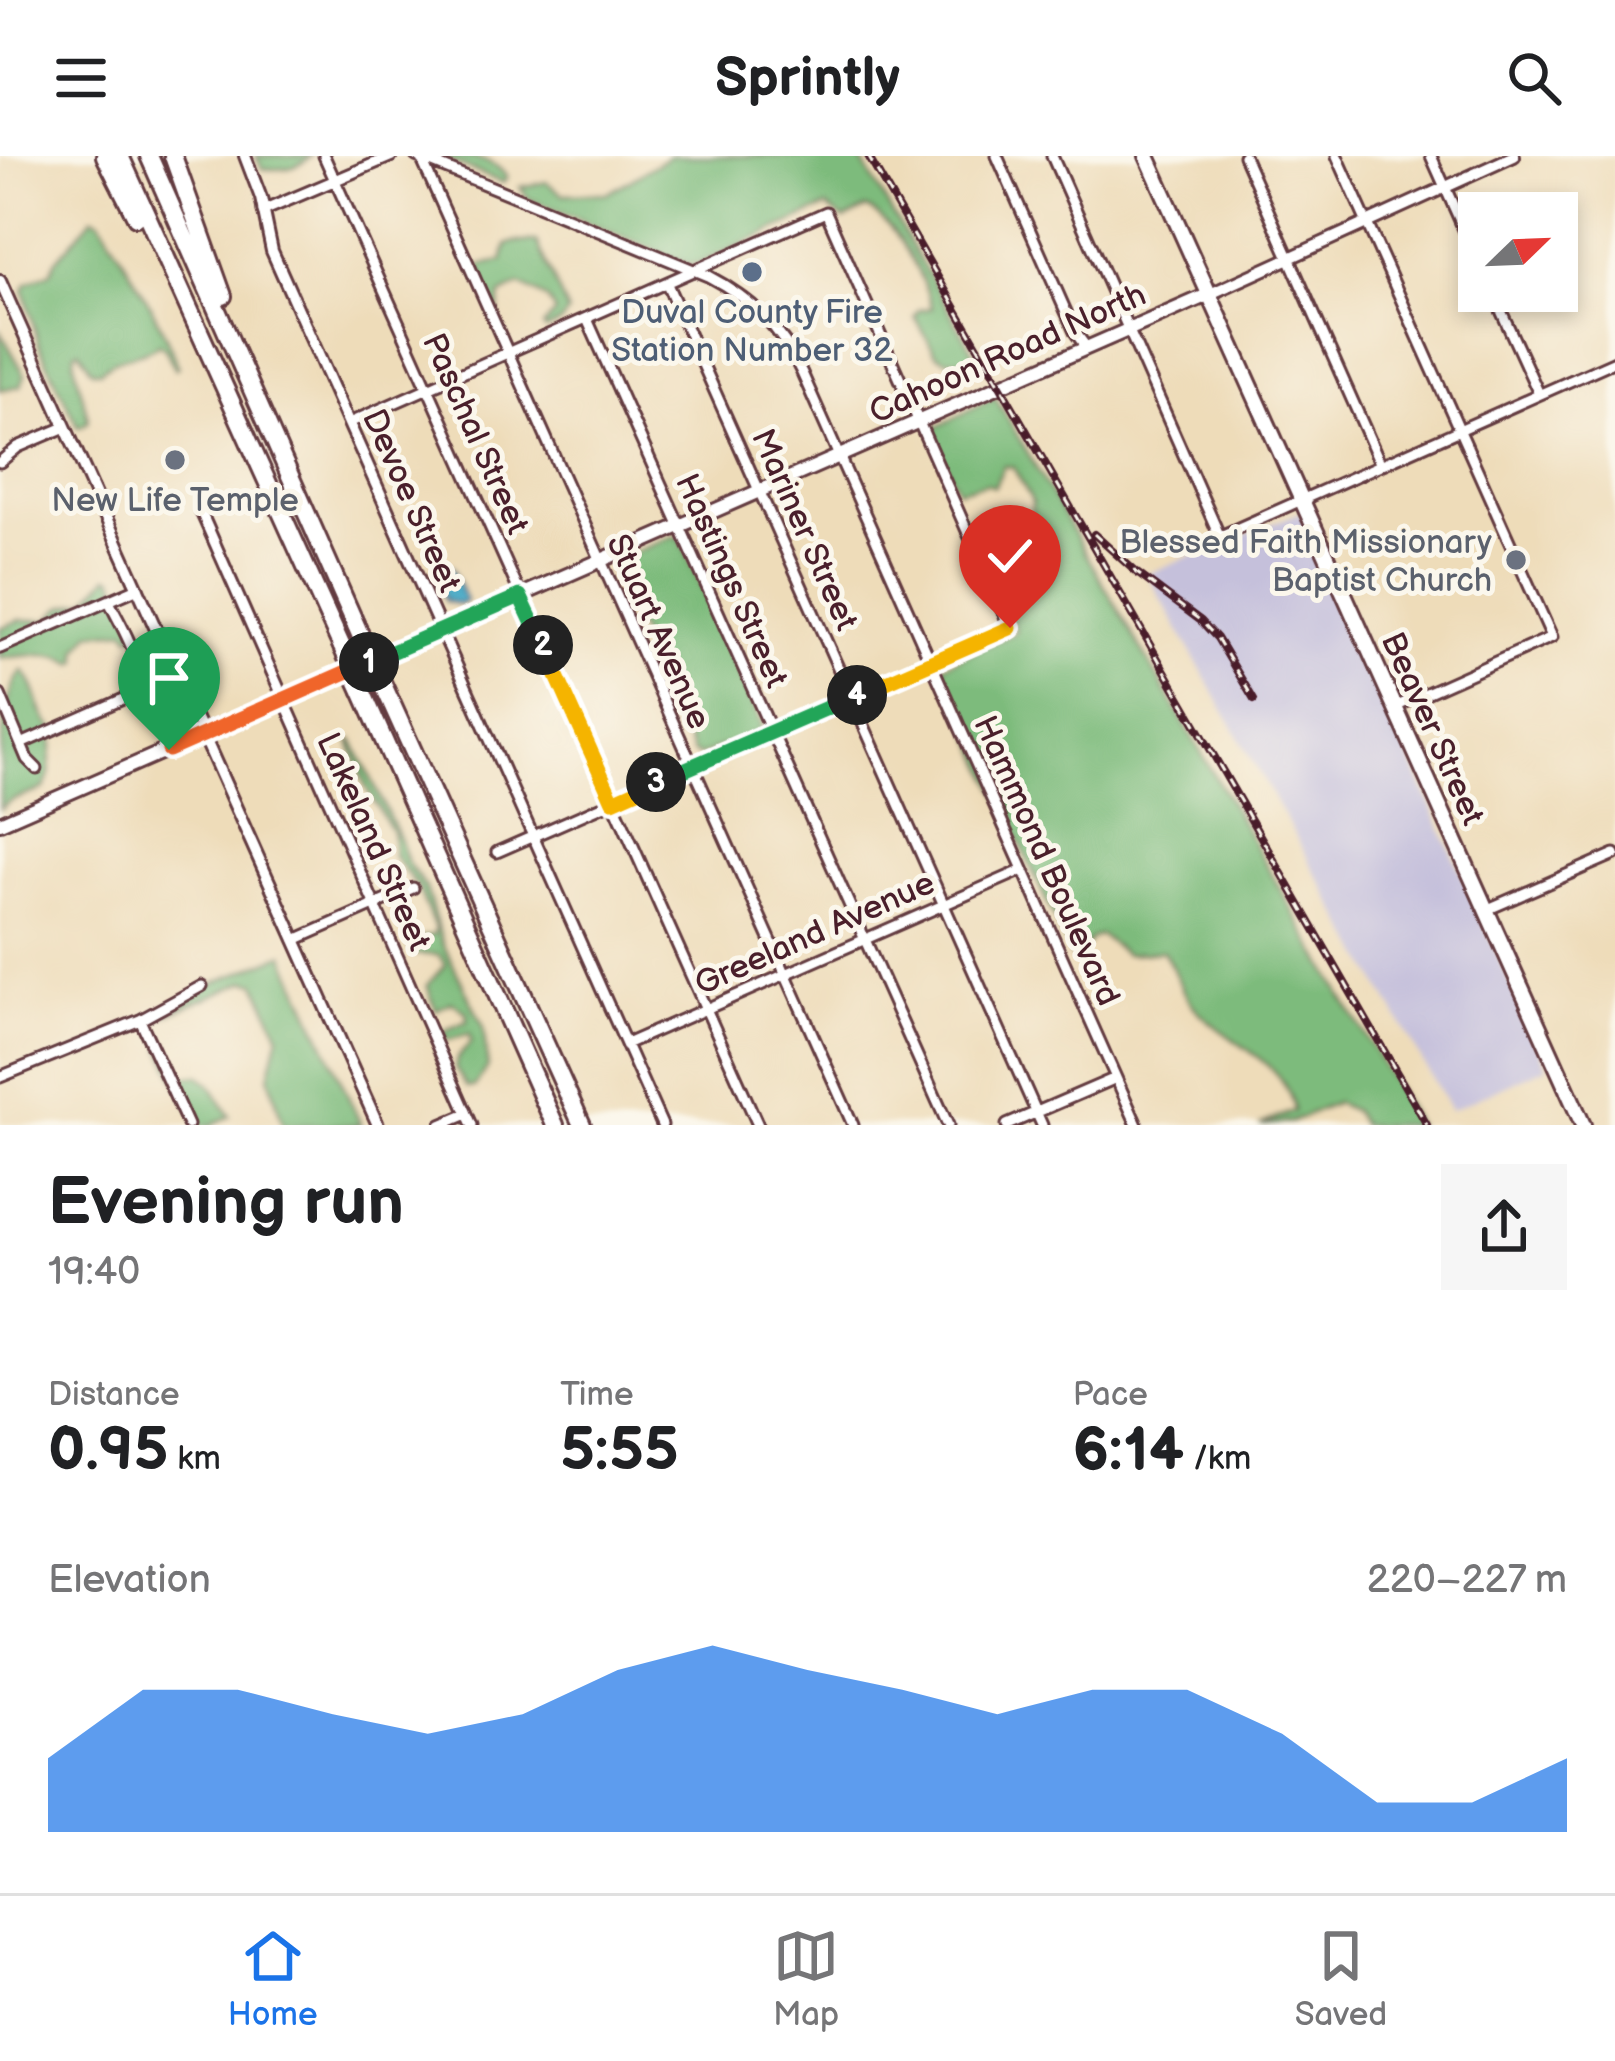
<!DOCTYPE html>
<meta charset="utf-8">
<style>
:root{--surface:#fff;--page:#f6f6f6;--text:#202124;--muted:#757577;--line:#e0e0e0;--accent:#1a73e8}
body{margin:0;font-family:"Balsamiq Sans",sans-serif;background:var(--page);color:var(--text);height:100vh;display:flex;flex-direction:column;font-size:45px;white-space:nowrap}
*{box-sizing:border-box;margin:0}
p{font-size:39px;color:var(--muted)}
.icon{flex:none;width:66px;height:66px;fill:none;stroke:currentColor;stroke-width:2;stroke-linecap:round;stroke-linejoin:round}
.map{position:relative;height:969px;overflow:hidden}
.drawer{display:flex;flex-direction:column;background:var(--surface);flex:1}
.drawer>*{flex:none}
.needle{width:78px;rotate:67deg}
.controls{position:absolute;left:1458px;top:36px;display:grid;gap:24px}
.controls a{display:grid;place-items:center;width:120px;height:120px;border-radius:0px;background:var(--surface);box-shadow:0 6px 18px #0003;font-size:60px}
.pin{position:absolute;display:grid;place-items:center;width:102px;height:102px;color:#fff;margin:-123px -51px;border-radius:50% 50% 50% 0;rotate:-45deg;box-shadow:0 0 12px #0007}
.pin .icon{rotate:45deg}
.km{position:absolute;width:60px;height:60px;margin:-30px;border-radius:50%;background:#222;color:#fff;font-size:33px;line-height:60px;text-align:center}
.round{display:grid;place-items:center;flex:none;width:126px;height:126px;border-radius:0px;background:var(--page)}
.headline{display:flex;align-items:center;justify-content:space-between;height:204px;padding:0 48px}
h1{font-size:66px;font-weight:800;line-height:90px}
.stats{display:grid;grid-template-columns:repeat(3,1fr);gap:18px;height:204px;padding:12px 48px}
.stats div{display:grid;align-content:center}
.stats b{font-size:60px;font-weight:800}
.stats small{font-size:33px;font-weight:400}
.stats p{font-size:33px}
.chart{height:336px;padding:24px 48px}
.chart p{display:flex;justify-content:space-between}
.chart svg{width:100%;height:216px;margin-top:12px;fill:var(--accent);opacity:.7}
header{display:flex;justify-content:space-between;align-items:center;height:156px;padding:0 48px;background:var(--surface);font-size:54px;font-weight:800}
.tabs{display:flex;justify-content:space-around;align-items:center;height:168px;border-top:3px solid var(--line);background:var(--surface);font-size:33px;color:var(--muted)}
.tabs a{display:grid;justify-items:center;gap:6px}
.tabs .current{color:var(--accent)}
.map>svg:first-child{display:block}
.industrial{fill:#c5c0db}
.forest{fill:#7dbb7b;stroke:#646d53;stroke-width:3}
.water{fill:#45a7c5;stroke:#486378;stroke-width:3}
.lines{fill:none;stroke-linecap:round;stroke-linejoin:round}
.minor-casing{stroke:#633b40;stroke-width:15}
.tertiary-casing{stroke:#633b40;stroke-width:16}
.secondary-casing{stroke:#633b40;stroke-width:18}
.primary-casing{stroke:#633b40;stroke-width:20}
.motorway-casing{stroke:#633b40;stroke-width:22}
.minor{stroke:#fff;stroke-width:9}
.tertiary{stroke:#fff;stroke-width:10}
.secondary{stroke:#fff;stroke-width:12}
.primary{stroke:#fff;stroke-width:14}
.motorway{stroke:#fff;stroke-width:16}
.rail-casing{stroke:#4a1f2b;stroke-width:8}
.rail{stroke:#fbf7ec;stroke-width:3;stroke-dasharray:9;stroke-linecap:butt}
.motorway-bridge-casing{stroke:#633b40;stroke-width:22;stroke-linecap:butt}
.motorway-bridge{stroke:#fff;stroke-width:16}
.split-1-casing{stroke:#fff;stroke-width:24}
.split-2-casing{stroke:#fff;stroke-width:24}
.split-3-casing{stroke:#fff;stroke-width:24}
.split-4-casing{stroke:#fff;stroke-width:24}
.split-5-casing{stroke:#fff;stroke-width:24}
.split-1{stroke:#f0652b;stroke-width:15}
.split-2{stroke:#22a559;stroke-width:15}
.split-3{stroke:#f5b400;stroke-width:15}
.split-4{stroke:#22a559;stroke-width:15}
.split-5{stroke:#f5b400;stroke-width:15}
.service-dot{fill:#5c6f8a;stroke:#fbf7ec;stroke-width:4.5}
.worship-dot{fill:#6b7280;stroke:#fbf7ec;stroke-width:4.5}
.labels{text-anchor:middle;stroke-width:10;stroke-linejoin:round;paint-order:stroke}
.service-label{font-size:33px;fill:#4e5e75;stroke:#fbf7ec}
.street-label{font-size:33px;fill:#4a1f2b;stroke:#fbf7ec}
.worship-label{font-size:33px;fill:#5b616d;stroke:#fbf7ec}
</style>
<header><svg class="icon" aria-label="menu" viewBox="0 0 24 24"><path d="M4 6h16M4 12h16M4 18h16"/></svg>Sprintly<svg class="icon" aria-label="search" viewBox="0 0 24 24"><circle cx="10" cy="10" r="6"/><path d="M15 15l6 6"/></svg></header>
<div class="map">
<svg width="1615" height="969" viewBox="0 0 1615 969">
<rect width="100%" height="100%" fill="#fbf7ec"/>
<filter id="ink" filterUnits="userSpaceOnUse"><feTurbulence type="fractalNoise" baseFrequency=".00833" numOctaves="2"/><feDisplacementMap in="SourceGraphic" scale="24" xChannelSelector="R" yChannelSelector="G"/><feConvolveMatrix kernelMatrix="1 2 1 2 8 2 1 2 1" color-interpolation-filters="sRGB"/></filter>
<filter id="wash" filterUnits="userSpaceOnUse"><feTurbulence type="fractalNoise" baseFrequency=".004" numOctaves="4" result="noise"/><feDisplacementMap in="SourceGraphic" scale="48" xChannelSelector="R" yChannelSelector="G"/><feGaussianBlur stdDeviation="2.7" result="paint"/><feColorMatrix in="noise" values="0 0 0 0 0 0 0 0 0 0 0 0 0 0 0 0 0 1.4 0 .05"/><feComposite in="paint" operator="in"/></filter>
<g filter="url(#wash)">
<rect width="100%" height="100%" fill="#eedcb9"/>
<!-- industrial -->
<path class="industrial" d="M1301,356L1547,911L1450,954L1147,418Z"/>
<!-- forest -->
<path class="forest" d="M256,0H311C296,15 283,13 262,13Z
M437,0C462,0 495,0 507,22L503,27Z
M670,0H859L983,212L981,216L966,204L946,203L936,198L915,161L919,154L932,152C923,119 897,69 867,52L844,64L827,51L700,107L689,108L529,43L520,31L546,26L563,38L608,37Z
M93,61L100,64C129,113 158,156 178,210L175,213L165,192L159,188C142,201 117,198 100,215L92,214L79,194L75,196L74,206L88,262L87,267L78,271L39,189L24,134L27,127L51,116L56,104Z
M514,86H537L568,157L560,167L545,174L543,170L555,157L548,144L520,129L501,139L498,159L479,119L481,109L503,105L507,89Z
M0,175L25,219L21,230L0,234Z
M995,241L1417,969H1361L1353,955L1336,947L1292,966L1260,969L1294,955C1287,905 1227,887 1196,853C1182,837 1175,814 1163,795L1125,798L1100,779L1091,783L1075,804L1071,800L946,522L944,509L1016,476L972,364L1008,356L1031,359L1032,345L1013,311L1004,310L994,331L986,327L958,334L940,297L933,273Z
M674,380L680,382L762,569L759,575L700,600L693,597L612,414L618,403Z
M109,420L114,421L133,461L136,477L131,481L126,474L91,477L78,495L79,505L75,508C53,493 26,501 0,502V472L20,464H48L63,450L86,445Z
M23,515C40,532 36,557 54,573L49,622L44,633L10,645L0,653C0,617 0,537 23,515Z
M353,584L399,682L407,706L426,732L442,786L483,870L488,911L474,931H467L455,912L457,903L471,886L469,878L448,884L443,879L446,874L467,865L466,856L452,846L436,854L427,829L445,809L439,799L414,798L409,792L411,783L434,779L435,773L418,732L394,700L392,676L365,630L350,585Z
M284,798L361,969H283L269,920L279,878L257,827L246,825L157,863L214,827Z
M166,892L182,921L199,919L210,928L230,960L210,969H198L162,893Z"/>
<!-- water -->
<path class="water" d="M452,411L466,445L460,449L445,445L435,423L445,412Z"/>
</g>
<g filter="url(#ink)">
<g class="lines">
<!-- minor casing -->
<g class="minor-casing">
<path id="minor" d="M324,0L758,969
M416,0L708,120C752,143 781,171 802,217L1137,969
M997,0L1075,176L1086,191
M1052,0L1220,381
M1244,0L1381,309
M1337,0L1552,481L1395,551
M1431,0L1479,107
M422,4L853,969
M263,55L392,0
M667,128L1042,969
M1492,135L1539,238
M587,163L948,969
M349,267L826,56L1010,472L497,696
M0,306L18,291L65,271
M201,356L472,969
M1200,389L1615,205
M441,474L662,969
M0,492L138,432
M0,539L27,603L37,613
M21,588L130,540C152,514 121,472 109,445
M1486,754L1615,698
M295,784L413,732
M140,864L188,969
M626,888L1023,714
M0,921L140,864L202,830
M441,969L467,958
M1007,969L1116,922"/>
</g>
<!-- tertiary casing -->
<g class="tertiary-casing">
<path id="tertiary" d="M245,0L261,42L272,95L441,474
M0,125L378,969
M1210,138L1514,0"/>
</g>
<!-- secondary casing -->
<g class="secondary-casing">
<path id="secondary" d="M0,667L1210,138"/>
</g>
<!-- primary casing -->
<g class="primary-casing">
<path id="primary" d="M1147,0L1583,969"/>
</g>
<!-- motorway casing -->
<g class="motorway-casing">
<path id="motorway" d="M105,0L136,61
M120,0L342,491
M149,0L362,483
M173,0L223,140
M381,524L582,969
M362,535L555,969"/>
</g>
<!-- minor -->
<use href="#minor" class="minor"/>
<!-- tertiary -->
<use href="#tertiary" class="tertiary"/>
<!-- secondary -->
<use href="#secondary" class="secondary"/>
<!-- primary -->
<use href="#primary" class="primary"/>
<!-- motorway -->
<use href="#motorway" class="motorway"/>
<!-- rail casing -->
<g class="rail-casing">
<path id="rail" d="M868,0L1427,969
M1094,378L1137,417L1201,465L1217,482L1254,544"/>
</g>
<!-- rail -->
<use href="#rail" class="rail"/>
<!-- motorway-bridge casing -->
<g class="motorway-bridge-casing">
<path id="motorway-bridge" d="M362,483L381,524
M342,491L362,535"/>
</g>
<!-- motorway-bridge -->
<use href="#motorway-bridge" class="motorway-bridge"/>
</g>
</g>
<g class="lines" filter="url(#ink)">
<!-- split-1 casing -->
<g class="split-1-casing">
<path id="split-1" d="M169,594L369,506"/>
</g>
<!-- split-2 casing -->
<g class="split-2-casing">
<path id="split-2" d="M369,506L520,440L543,489"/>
</g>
<!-- split-3 casing -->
<g class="split-3-casing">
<path id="split-3" d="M543,489L613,645L656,626"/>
</g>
<!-- split-4 casing -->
<g class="split-4-casing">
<path id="split-4" d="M656,626L857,539"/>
</g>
<!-- split-5 casing -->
<g class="split-5-casing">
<path id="split-5" d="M857,539L1010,472"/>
</g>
<!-- split-1 -->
<use href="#split-1" class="split-1"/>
<!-- split-2 -->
<use href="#split-2" class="split-2"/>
<!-- split-3 -->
<use href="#split-3" class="split-3"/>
<!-- split-4 -->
<use href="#split-4" class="split-4"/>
<!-- split-5 -->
<use href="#split-5" class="split-5"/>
</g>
<!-- markers -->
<circle class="service-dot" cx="752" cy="116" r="12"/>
<g class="worship-dot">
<circle cx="175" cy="304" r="12"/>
<circle cx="1516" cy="404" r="12"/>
</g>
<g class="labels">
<!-- service labels -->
<g class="service-label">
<text x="752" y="167">Duval County Fire<tspan x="752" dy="38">Station Number 32</tspan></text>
</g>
<!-- street labels -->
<g class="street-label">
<text transform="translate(1007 196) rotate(-24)" y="12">Cahoon Road North</text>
<text transform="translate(477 277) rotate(66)" y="12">Paschal Street</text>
<text transform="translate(413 344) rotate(66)" y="12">Devoe Street</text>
<text transform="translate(806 373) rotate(66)" y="12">Mariner Street</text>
<text transform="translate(733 424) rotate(66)" y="12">Hastings Street</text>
<text transform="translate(660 475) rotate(66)" y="12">Stuart Avenue</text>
<text transform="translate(1434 572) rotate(66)" y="12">Beaver Street</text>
<text transform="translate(375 685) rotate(66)" y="12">Lakeland Street</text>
<text transform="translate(1048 704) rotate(66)" y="12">Hammond Boulevard</text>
<text transform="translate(814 776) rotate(-24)" y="12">Greeland Avenue</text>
</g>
<!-- worship labels -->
<g class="worship-label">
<text x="175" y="355">New Life Temple</text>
<text x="1492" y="397" text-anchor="end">Blessed Faith Missionary<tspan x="1492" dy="38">Baptist Church</tspan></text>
</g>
</g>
</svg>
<div class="controls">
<a><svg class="needle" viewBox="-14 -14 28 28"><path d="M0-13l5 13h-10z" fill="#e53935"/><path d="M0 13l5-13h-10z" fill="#757577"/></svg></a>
</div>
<div class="pin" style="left:169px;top:594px;background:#1e9e55"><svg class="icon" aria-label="arrive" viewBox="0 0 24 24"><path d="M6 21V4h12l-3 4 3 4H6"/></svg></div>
<div class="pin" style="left:1010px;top:472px;background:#d93025"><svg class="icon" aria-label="check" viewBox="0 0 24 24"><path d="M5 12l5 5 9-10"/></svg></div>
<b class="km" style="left:369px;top:506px">1</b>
<b class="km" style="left:543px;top:489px">2</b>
<b class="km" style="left:656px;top:626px">3</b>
<b class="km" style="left:857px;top:539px">4</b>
</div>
<section class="drawer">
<div class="headline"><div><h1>Evening run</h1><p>19:40</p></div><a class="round"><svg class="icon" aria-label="share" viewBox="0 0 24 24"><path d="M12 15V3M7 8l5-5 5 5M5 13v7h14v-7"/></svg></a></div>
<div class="stats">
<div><p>Distance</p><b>0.95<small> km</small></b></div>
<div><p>Time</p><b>5:55</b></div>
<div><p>Pace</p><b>6:14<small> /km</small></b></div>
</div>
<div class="chart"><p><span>Elevation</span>220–227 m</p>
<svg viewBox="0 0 160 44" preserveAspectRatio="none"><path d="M0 44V29L10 15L20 15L30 20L40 24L50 20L60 11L70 6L80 11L90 15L100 20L110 15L120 15L130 24L140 38L150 38L160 29V44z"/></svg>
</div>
</section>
<nav class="tabs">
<a class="current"><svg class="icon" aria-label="home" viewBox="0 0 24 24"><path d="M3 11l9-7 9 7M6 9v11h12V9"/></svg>Home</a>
<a><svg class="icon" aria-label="map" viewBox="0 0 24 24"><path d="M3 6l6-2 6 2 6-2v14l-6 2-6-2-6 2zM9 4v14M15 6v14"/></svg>Map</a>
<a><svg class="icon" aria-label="saved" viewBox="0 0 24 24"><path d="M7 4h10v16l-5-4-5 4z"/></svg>Saved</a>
</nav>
